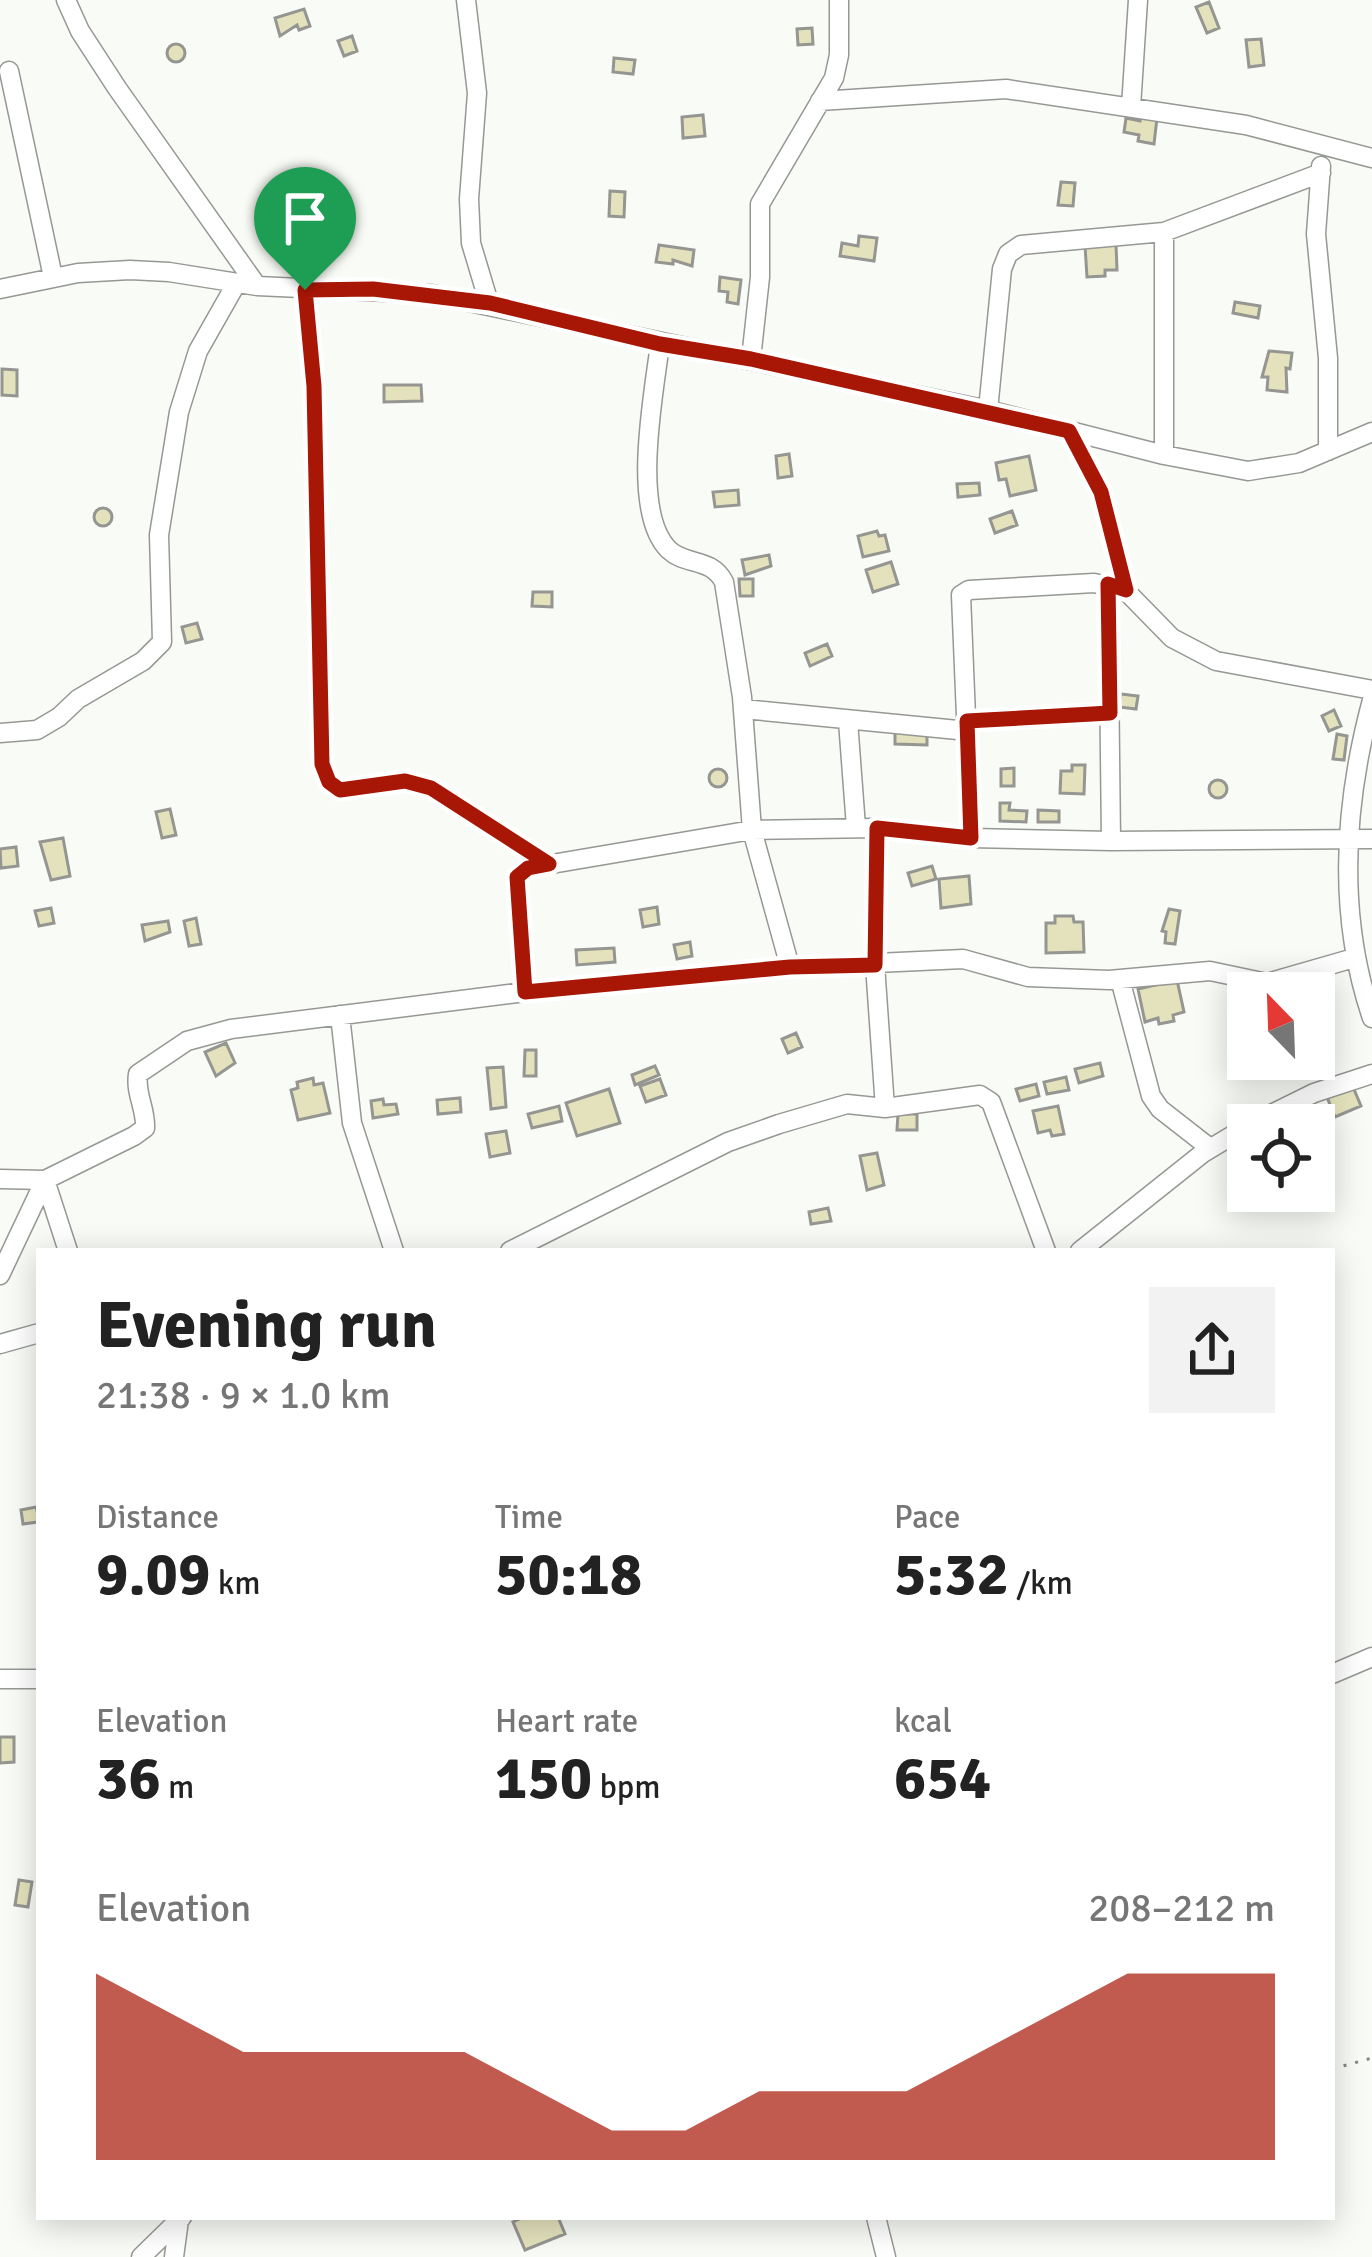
<!DOCTYPE html>
<meta charset="utf-8">
<style>
:root{--surface:#fff;--page:#f2f2f2;--text:#222;--muted:#767676;--accent:#a81606}
body{margin:0;font-family:Signika,sans-serif;background:var(--page);color:var(--text);height:100vh;display:flex;flex-direction:column;font-size:45px;white-space:nowrap}
*{box-sizing:border-box;margin:0}
p{font-size:39px;color:var(--muted)}
.icon{flex:none;width:66px;height:66px;fill:none;stroke:currentColor;stroke-width:2;stroke-linecap:round;stroke-linejoin:round}
.map{position:relative;flex:1;overflow:hidden}
.side{position:absolute;left:36px;top:1248px;width:1299px;height:972px;display:flex;flex-direction:column;background:var(--surface);border-radius:0px;box-shadow:0 6px 30px #0003}
.side>*{flex:none}
.needle{width:78px;rotate:337deg}
.fabs{position:absolute;left:1227px;top:972px;display:grid;gap:24px}
.fabs a{display:grid;place-items:center;width:108px;height:108px;border-radius:0px;background:var(--surface);box-shadow:0 6px 30px #0003;font-size:60px}
.pin{position:absolute;display:grid;place-items:center;width:102px;height:102px;color:#fff;margin:-123px -51px;border-radius:50% 50% 50% 0;rotate:-45deg;box-shadow:0 0 12px #0007}
.pin .icon{rotate:45deg}
.round{display:grid;place-items:center;flex:none;width:126px;height:126px;border-radius:0px;background:var(--page)}
.overview{display:flex;align-items:center;justify-content:space-between;height:204px;padding:0 60px}
h1{font-size:66px;font-weight:700;line-height:90px}
.metrics{display:grid;grid-template-columns:repeat(3,1fr);gap:18px;height:204px;padding:12px 60px}
.metrics div{display:grid;align-content:center}
.metrics b{font-size:60px;font-weight:700}
.metrics small{font-size:33px;font-weight:400}
.metrics p{font-size:33px}
.chart{height:336px;padding:24px 60px}
.chart p{display:flex;justify-content:space-between}
.chart svg{width:100%;height:216px;margin-top:12px;fill:var(--accent);opacity:.7}
.map>svg:first-child{display:block}
.building{fill:#e4e2bc;stroke:#959591;stroke-width:3}
.lines{fill:none;stroke-linecap:round;stroke-linejoin:round}
.minor-casing{stroke:#969894;stroke-width:21}
.path{stroke:#858683;stroke-width:3;stroke-dasharray:3 9;stroke-linecap:butt}
.minor{stroke:#fff;stroke-width:18}
.route-casing{stroke:#fff;stroke-width:24}
.route{stroke:#a81606;stroke-width:15}
</style>
<div class="map">
<svg width="1372" height="2257" viewBox="0 0 1372 2257">
<rect width="100%" height="100%" fill="#f9fbf6"/>
<!-- building -->
<path class="building" d="M1209,2L1219,28L1207,33L1196,7Z
M304,9L310,26L299,30L297,25L280,36L275,18Z
M812,28L813,44L798,45L797,29Z
M352,36L357,51L344,56L338,41Z
M1261,39L1264,65L1249,67L1246,40Z
M167 53a9 9 0 1 1 18 0a9 9 0 1 1-18 0Z
M614,58L635,60L633,74L613,72Z
M703,115L705,136L683,138L682,117Z
M1141,116L1157,118L1154,144L1138,141L1139,135L1124,132L1126,118L1140,121Z
M1061,182L1075,183L1073,206L1058,205Z
M610,191L625,192L624,217L609,216Z
M859,236L877,238L874,261L840,256L842,243L858,246Z
M1116,244L1117,270H1105V276L1087,277L1085,246Z
M659,245L694,250L692,266L673,260V264L656,262Z
M720,277L741,280L738,304L727,302L728,292L719,291Z
M1235,302L1260,306L1258,318L1233,313Z
M1269,351L1292,353L1290,369L1286,368L1287,392L1267,390L1268,377H1262Z
M2,369L17,370V396L2,395Z
M384,385H421L422,401L384,402Z
M789,454L792,476L778,478L776,456Z
M1029,456L1036,490L1010,496L1006,479L999,480L996,463Z
M979,483L980,495L958,497L957,484Z
M738,490L739,505L715,507L713,492Z
M94 517a9 9 0 1 1 18 0a9 9 0 1 1-18 0Z
M1012,511L1017,525L995,533L990,519Z
M877,531L879,536L885,535L889,551L863,557L858,536Z
M769,555L771,566L745,575L742,560Z
M891,562L898,584L873,592L866,570Z
M739,579H753V596H740Z
M533,592H552V607L532,606Z
M197,623L202,639L186,643L182,627Z
M827,644L832,656L810,666L805,653Z
M1121,694L1138,696L1136,709L1119,707Z
M1334,710L1341,726L1329,731L1322,716Z
M895,730L927,731V745L895,744Z
M1337,734L1347,736L1344,760L1333,759Z
M1072,765H1085L1084,794L1060,793L1061,771H1072Z
M1014,768V786H1001V769Z
M709 778a9 9 0 1 1 18 0a9 9 0 1 1-18 0Z
M1209 789a9 9 0 1 1 18 0a9 9 0 1 1-18 0Z
M1000,803H1010L1009,810L1027,811L1026,822L1000,821Z
M170,809L176,835L162,838L156,812Z
M1038,810L1059,811V822H1038Z
M63,838L70,876L51,880L40,842Z
M16,847L18,866L1,868L0,849Z
M932,866L936,879L912,886L908,873Z
M969,876L971,904L941,908L939,879Z
M657,907L659,924L643,927L640,910Z
M51,908L54,923L39,926L35,911Z
M1169,909L1180,911L1175,944L1165,943L1166,932L1162,931Z
M1055,916H1073L1074,922H1083L1084,952L1046,953V923H1055Z
M196,918L201,944L189,946L184,921Z
M168,921L170,932L145,941L142,925Z
M690,942L692,956L677,959L674,945Z
M614,948L615,962L577,965L576,950Z
M1177,980L1184,1012L1173,1015L1174,1021L1159,1024L1158,1018L1145,1022L1138,989Z
M796,1033L802,1047L788,1053L782,1039Z
M226,1043L235,1063L216,1076L205,1052Z
M525,1050H536V1076H524Z
M1100,1063L1103,1076L1079,1083L1075,1069Z
M655,1066L659,1075L635,1085L632,1075Z
M503,1067L506,1107L491,1109L487,1068Z
M1066,1077L1069,1090L1047,1094L1044,1082Z
M313,1078L314,1085L323,1083L330,1113L298,1120L291,1090L298,1088L297,1082Z
M660,1079L666,1095L646,1102L640,1086Z
M1036,1084L1039,1096L1020,1101L1016,1089Z
M1353,1087L1361,1106L1335,1117L1327,1097Z
M609,1089L620,1123L577,1136L566,1103Z
M460,1098L461,1112L438,1114L437,1100Z
M383,1099L384,1105L396,1104L398,1114L373,1118L371,1101Z
M559,1106L562,1121L532,1128L528,1114Z
M1058,1106L1064,1134L1052,1136L1050,1130L1038,1133L1033,1111Z
M898,1114H917V1130H897Z
M506,1131L510,1153L490,1157L486,1134Z
M877,1153L884,1185L867,1190L860,1156Z
M828,1208L831,1221L811,1224L809,1212Z
M36,1507L39,1519V1529L38,1522L23,1524L21,1510Z
M0,1737H14V1762L0,1763Z
M19,1880L32,1882L28,1907L15,1905Z
M524,2217H558L565,2234L525,2250L513,2222Z"/>
<g class="lines">
<!-- minor casing -->
<g class="minor-casing">
<path id="minor" d="M66,0L80,31L117,88L257,286
M466,0L477,93L469,199L471,243L489,303
M9,71L53,277
M820,101L1006,89L1246,125L1372,158
M1131,107L1138,0
M1321,166L1316,234L1328,358V451
M0,289L78,273L130,270L169,272L257,286L431,294L988,410L1164,455L1248,471L1299,463L1372,432
M305,289L314,387L322,764L329,781L340,790L405,781L431,788L549,864
M660,344C654,393 630,512 669,550C686,566 711,557 724,582L742,697L752,830L790,967
M751,359L760,277V204L834,78L839,55V0
M988,410L1002,269L1008,254L1021,245L1164,232L1321,173
M1069,431L1101,492L1125,590L1172,638L1216,661L1372,690
M1164,455V232
M1108,584L1111,841
M1372,700C1344,804 1337,915 1372,1018
M743,709L968,731
M848,721L856,827
M967,721L1110,713
M0,733L37,730L59,717L78,699L143,661L162,642L159,535L179,412L198,351L236,284
M877,828L875,965L885,1108
M971,838L961,595L969,590L1094,583L1125,590
M1120,979L1151,1096L1160,1109L1210,1148
M525,992L517,877L528,868L752,830L877,828L971,838L1111,841L1372,839
M340,1015L352,1123L394,1251
M1249,1125L1314,1093L1372,1074
M0,1179L45,1180L134,1136L145,1128C146,1108 135,1094 138,1074L187,1041L231,1029L525,992L790,967L963,959L1028,977L1109,980L1210,971L1267,983L1354,958
M45,1180L68,1251
M510,1251L728,1142L779,1124L847,1104L885,1108L980,1095L991,1102L1046,1251
M1080,1251L1203,1153L1248,1126
M0,1275L45,1180
M0,1344L39,1333
M1332,1674L1372,1657
M0,1679H39
M876,2217L886,2257
M141,2257L182,2217
M174,2257L179,2220"/>
</g>
<!-- path -->
<path class="path" d="M1332,2069L1372,2058"/>
<!-- minor -->
<use href="#minor" class="minor"/>
</g>
<g class="lines">
<!-- route casing -->
<g class="route-casing">
<path id="route" d="M373,289L490,303L660,344L751,359L1069,431L1101,492L1126,590L1108,584L1110,713L967,721L971,838L877,828L875,965L790,967L525,992L517,877L528,868L549,864L431,788L405,781L340,790L329,782L322,764L314,386L305,290Z"/>
</g>
<!-- route -->
<use href="#route" class="route"/>
</g>
</svg>
<div class="fabs">
<a><svg class="needle" viewBox="-14 -14 28 28"><path d="M0-13l5 13h-10z" fill="#e53935"/><path d="M0 13l5-13h-10z" fill="#767676"/></svg></a>
<a><svg class="icon" aria-label="locate" viewBox="0 0 24 24"><circle cx="12" cy="12" r="6"/><path d="M12 2v4M12 18v4M2 12h4M18 12h4"/></svg></a>
</div>
<div class="pin" style="left:305px;top:290px;background:#1e9e55"><svg class="icon" aria-label="arrive" viewBox="0 0 24 24"><path d="M6 21V4h12l-3 4 3 4H6"/></svg></div>
<section class="side">
<div class="overview"><div><h1>Evening run</h1><p>21:38 · 9 × 1.0 km</p></div><a class="round"><svg class="icon" aria-label="share" viewBox="0 0 24 24"><path d="M12 15V3M7 8l5-5 5 5M5 13v7h14v-7"/></svg></a></div>
<div class="metrics">
<div><p>Distance</p><b>9.09<small> km</small></b></div>
<div><p>Time</p><b>50:18</b></div>
<div><p>Pace</p><b>5:32<small> /km</small></b></div>
</div>
<div class="metrics">
<div><p>Elevation</p><b>36<small> m</small></b></div>
<div><p>Heart rate</p><b>150<small> bpm</small></b></div>
<div><p>kcal</p><b>654</b></div>
</div>
<div class="chart"><p><span>Elevation</span>208–212 m</p>
<svg viewBox="0 0 160 44" preserveAspectRatio="none"><path d="M0 44V6L10 14L20 22L30 22L40 22L50 22L60 30L70 38L80 38L90 30L100 30L110 30L120 22L130 14L140 6L150 6L160 6V44z"/></svg>
</div>
</section>
</div>
